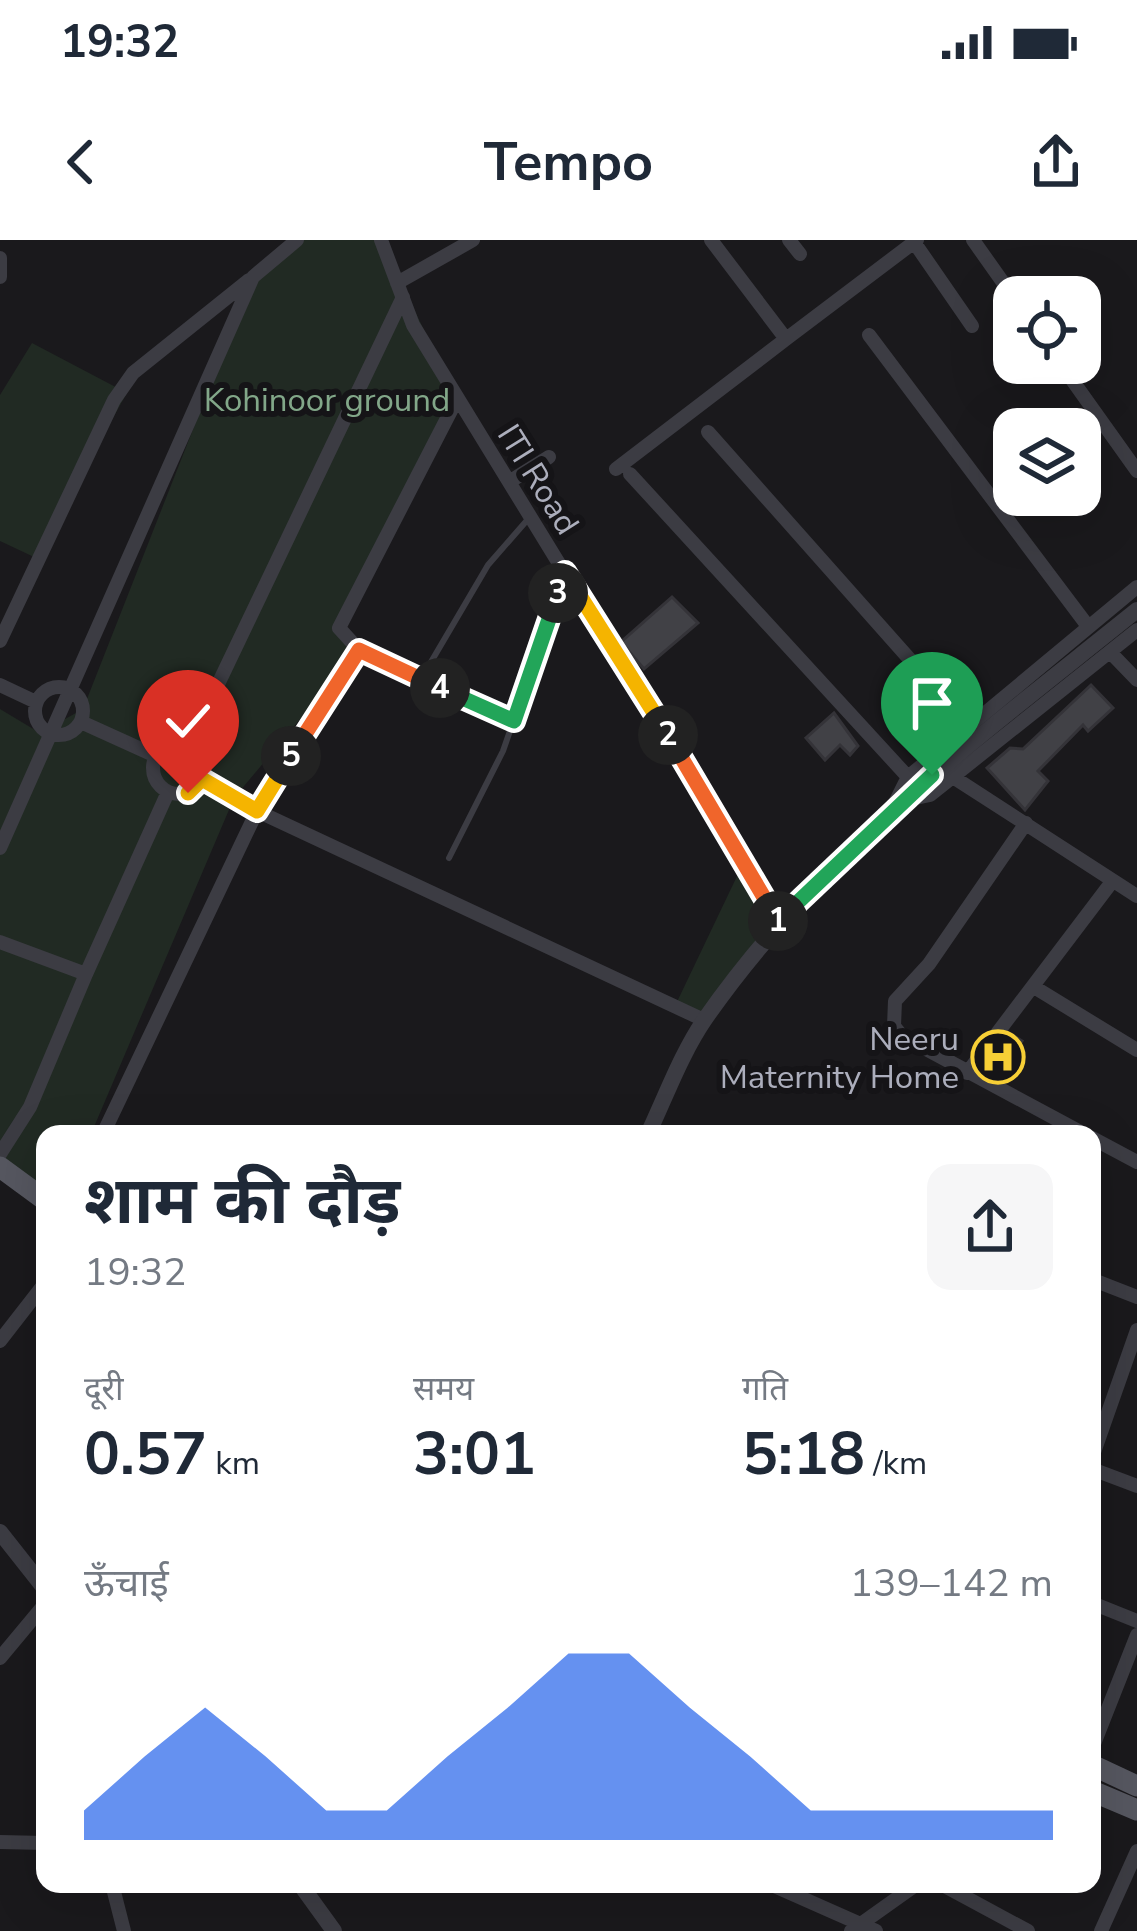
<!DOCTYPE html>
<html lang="hi">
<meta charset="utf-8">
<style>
:root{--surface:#fff;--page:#f6f6f7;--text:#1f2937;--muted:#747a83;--accent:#2563eb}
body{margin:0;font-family:"Nunito Sans","Noto Sans Devanagari",sans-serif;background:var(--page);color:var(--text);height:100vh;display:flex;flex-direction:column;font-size:45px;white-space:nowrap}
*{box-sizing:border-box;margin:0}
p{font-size:39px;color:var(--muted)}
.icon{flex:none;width:66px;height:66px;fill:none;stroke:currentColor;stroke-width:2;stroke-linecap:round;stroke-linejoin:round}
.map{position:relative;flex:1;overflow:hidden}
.side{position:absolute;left:36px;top:885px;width:1065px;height:768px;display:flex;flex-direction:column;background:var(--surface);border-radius:24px;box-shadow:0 12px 48px #0002}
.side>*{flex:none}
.buttons{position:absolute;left:993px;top:36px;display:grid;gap:24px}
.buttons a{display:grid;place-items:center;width:108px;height:108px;border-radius:24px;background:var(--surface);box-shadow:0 12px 48px #0002;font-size:60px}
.pin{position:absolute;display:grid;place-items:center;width:102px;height:102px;color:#fff;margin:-123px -51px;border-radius:50% 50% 50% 0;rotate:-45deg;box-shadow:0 0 12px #0007}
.pin .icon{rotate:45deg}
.km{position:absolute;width:60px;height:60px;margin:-30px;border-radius:50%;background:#222;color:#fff;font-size:33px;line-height:60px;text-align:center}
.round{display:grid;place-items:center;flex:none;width:126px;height:126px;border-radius:24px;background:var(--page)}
.headline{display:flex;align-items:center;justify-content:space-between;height:204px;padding:0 48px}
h1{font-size:66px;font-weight:700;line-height:90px}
.metrics{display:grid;grid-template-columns:repeat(3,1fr);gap:18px;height:204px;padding:12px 48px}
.metrics div{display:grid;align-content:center}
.metrics b{font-size:60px;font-weight:700}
.metrics small{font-size:33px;font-weight:400}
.metrics p{font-size:33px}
.chart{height:336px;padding:24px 48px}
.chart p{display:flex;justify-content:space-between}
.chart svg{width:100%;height:216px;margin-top:12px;fill:var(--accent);opacity:.7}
.status{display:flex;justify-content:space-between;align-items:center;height:84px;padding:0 60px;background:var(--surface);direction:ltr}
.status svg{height:33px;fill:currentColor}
header{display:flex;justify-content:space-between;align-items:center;height:156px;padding:0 48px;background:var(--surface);font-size:54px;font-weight:700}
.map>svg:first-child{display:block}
.green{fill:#212a23}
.building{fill:#414146;stroke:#343338;stroke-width:3}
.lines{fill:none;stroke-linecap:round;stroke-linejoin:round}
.service{stroke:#3c3c43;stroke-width:6}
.minor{stroke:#3c3c43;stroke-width:14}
.tertiary{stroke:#3c3c43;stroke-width:16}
.primary{stroke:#565760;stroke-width:21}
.split-1-casing{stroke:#fff;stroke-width:24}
.split-2-casing{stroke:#fff;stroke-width:24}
.split-3-casing{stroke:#fff;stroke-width:24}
.split-4-casing{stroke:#fff;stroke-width:24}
.split-5-casing{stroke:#fff;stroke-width:24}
.split-6-casing{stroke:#fff;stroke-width:24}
.split-1{stroke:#22a559;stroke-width:15}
.split-2{stroke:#f0652b;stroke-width:15}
.split-3{stroke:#f5b400;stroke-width:15}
.split-4{stroke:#22a559;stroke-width:15}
.split-5{stroke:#f0652b;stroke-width:15}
.split-6{stroke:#f5b400;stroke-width:15}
.labels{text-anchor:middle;stroke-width:12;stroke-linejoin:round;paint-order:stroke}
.park-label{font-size:33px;fill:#82a789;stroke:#151417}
.street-label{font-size:33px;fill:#acaebc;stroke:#151417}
.poi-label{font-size:33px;fill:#acaebc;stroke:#151417;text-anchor:end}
</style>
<div class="status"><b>19:32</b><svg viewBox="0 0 49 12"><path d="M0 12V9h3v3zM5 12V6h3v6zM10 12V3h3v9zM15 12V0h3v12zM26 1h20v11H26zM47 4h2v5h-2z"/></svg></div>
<header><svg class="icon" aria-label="back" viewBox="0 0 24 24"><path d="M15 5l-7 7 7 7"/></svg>Tempo<svg class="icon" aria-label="share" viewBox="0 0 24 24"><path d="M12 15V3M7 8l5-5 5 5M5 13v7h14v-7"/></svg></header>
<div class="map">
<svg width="1137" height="1691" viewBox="0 0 1137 1691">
<rect width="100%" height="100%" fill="#1a191c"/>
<!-- green -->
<path class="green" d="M297,0H381L457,159L338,388L358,410L234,558L91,894H45V955L0,919V469L40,493L83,469L253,37Z
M32,103L127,153L34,317L0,301V155Z
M739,632L772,679L699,776L675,766Z"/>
<!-- building -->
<path class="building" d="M672,357L698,383L644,429L621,402Z
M1091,445L1113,468L1088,491L1083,485L1038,531L1048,541L1025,570L987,528L1010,508L1023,509Z
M834,473L858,506L850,515L840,505L825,520L806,498Z
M1011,794L1022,801L999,835L985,828Z"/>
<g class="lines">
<!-- service -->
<path class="service" d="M362,411L513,481
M421,439L488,325L529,278
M449,618L503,511L564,335"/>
<!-- minor -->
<path class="minor" d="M381,0L413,85L779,683
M711,0L786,99L917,0
M789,0L800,14
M973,0L1014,58
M914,2L972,86
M0,18V37
M397,43L473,0
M869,95L1087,385
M1060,123L1137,231
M457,159L339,388L359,410L257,571L704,780
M708,192L968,485
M616,229L786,99
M630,234L908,537
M509,242L549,217
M0,401L114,160L133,133L249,40
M1110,412L1137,440
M0,445L36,462
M35 471a24 24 0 1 1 48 0a24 24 0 1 1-48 0Z
M81,482L156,516
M153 528a26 26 0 1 1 52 0a26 26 0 1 1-52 0Z
M189,505L403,57
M953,537L1137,656
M906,560L930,555L1137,390
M893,567L908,537L1137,347
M1026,583L929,724L895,761L894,786L902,796L1084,894
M0,608L253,37L297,0
M0,702L86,734L30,867L0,914
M86,734L168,552
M1034,747L1137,810
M967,833L1111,643
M103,894L257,571L203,539
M1092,898L1137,922
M1092,1052L1096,1041L1137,1057
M0,1101L45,1043
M1092,1218L1137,1090
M1092,1229L1137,1246
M1092,1363L1137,1381
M0,1418L45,1364
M1092,1509L1137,1395
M0,1602L45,1603
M112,1644L124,1691
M770,1644L876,1691
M941,1644L1028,1691
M851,1691L917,1644
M1101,1691L1137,1611"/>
<!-- tertiary -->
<path class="tertiary" d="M648,894C666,856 681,814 705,779C820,613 982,495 1137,370
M0,1292L45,1349
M300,1644L334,1691"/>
<!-- primary -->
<path class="primary" d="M0,927L45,960
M1092,1525L1137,1546
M1092,1551L1137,1570"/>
</g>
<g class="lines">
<!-- split-1 casing -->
<g class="split-1-casing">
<path id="split-1" d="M778,681L932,535"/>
</g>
<!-- split-2 casing -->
<g class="split-2-casing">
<path id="split-2" d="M668,495L778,681"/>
</g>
<!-- split-3 casing -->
<g class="split-3-casing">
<path id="split-3" d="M558,353L565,332L668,495"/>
</g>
<!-- split-4 casing -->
<g class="split-4-casing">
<path id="split-4" d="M440,448L514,481L558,353"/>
</g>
<!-- split-5 casing -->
<g class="split-5-casing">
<path id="split-5" d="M291,516L359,410L440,448"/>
</g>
<!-- split-6 casing -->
<g class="split-6-casing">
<path id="split-6" d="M188,553L202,539L257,571L291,516"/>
</g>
<!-- split-1 -->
<use href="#split-1" class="split-1"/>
<!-- split-2 -->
<use href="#split-2" class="split-2"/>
<!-- split-3 -->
<use href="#split-3" class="split-3"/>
<!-- split-4 -->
<use href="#split-4" class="split-4"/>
<!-- split-5 -->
<use href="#split-5" class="split-5"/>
<!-- split-6 -->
<use href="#split-6" class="split-6"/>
</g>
<!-- icons -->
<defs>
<g id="hospital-ring" transform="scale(2.7)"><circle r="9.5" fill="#151417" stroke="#f7cf36" stroke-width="1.5"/><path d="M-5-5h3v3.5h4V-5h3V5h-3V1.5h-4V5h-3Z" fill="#f7cf36"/></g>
</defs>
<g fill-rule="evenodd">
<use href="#hospital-ring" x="998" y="817"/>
</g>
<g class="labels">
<!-- park labels -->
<g class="park-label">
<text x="327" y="171">Kohinoor ground</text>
</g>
<!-- street labels -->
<g class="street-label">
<text transform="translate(539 239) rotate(58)" y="12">ITI Road</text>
</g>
<!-- poi labels -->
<g class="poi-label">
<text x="959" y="810">Neeru<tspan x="959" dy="38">Maternity Home</tspan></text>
</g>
</g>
</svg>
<div class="buttons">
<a><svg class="icon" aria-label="locate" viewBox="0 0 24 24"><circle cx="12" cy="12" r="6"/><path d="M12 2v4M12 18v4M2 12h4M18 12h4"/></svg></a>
<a><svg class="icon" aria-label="layers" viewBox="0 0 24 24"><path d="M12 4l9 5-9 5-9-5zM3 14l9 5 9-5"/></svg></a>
</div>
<div class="pin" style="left:932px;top:535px;background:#1e9e55"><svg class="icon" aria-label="arrive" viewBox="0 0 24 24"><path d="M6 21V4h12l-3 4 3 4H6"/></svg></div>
<div class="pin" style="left:188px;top:553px;background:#d93025"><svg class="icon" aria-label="check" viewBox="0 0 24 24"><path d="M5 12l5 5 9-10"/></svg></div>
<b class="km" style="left:778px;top:681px">1</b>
<b class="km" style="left:668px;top:495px">2</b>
<b class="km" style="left:558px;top:353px">3</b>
<b class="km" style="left:440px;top:448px">4</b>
<b class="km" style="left:291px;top:516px">5</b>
<section class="side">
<div class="headline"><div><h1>शाम की दौड़</h1><p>19:32</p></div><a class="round"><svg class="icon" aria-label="share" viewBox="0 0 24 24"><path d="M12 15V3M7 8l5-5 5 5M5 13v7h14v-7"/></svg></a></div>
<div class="metrics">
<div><p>दूरी</p><b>0.57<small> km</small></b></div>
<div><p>समय</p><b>3:01</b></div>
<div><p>गति</p><b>5:18<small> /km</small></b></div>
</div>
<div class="chart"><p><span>ऊँचाई</span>139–142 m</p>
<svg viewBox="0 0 160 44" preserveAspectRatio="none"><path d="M0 44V38L10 27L20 17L30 27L40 38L50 38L60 27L70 17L80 6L90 6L100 17L110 27L120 38L130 38L140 38L150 38L160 38V44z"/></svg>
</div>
</section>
</div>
